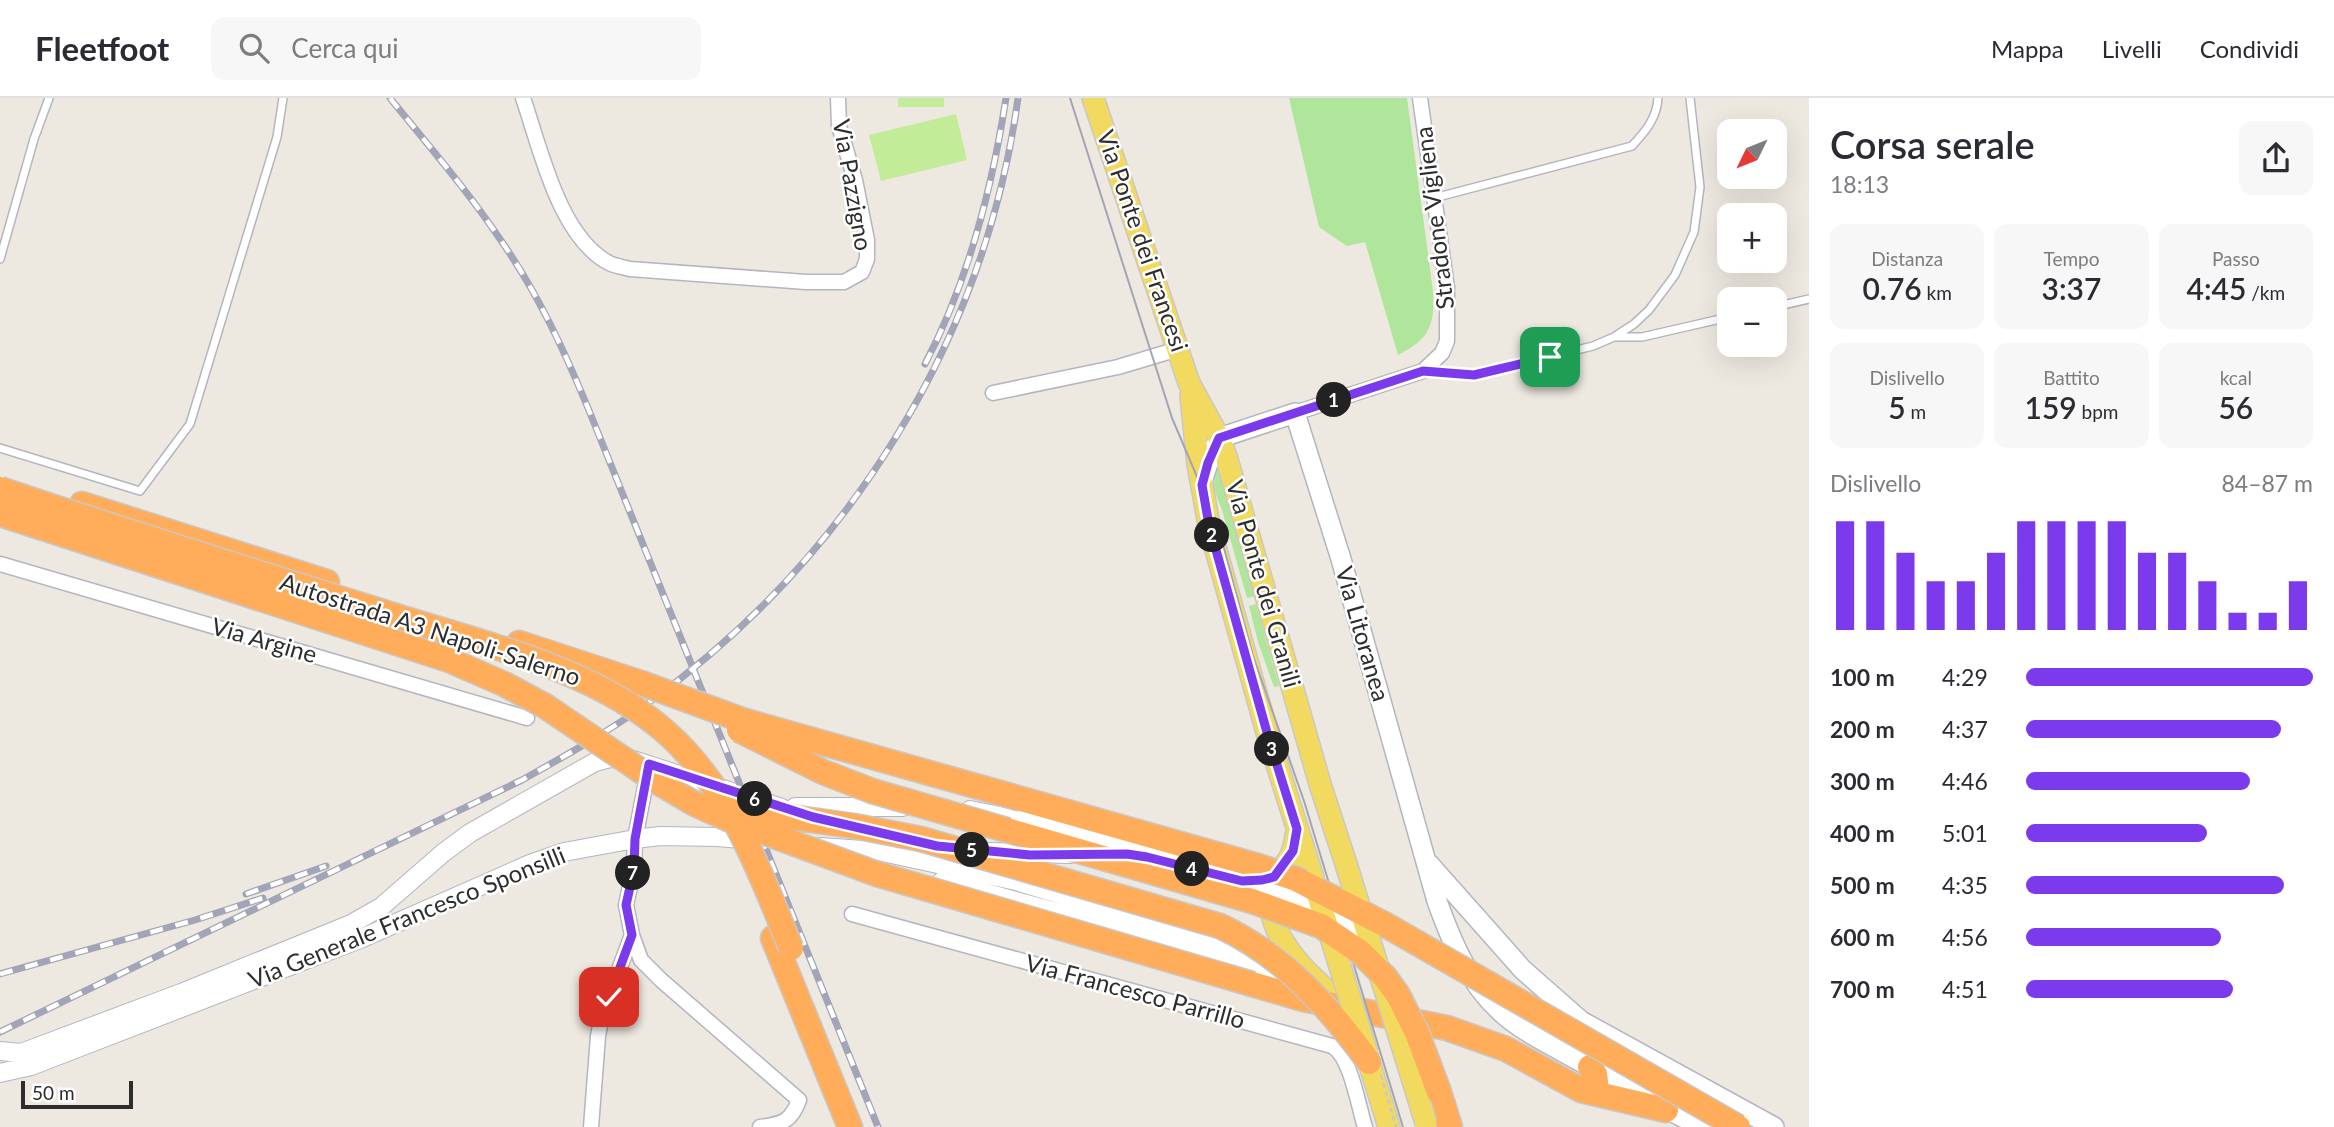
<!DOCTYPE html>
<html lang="it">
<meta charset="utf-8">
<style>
:root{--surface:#fff;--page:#f7f7f7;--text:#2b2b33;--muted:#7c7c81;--line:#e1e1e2;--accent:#7c3aed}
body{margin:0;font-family:Lato,sans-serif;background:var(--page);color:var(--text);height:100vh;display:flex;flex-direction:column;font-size:26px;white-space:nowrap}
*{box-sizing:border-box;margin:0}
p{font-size:23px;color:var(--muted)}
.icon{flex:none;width:38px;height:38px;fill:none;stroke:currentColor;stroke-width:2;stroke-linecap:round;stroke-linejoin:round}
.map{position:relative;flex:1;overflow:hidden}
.drawer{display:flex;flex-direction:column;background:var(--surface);width:525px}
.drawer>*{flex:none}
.needle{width:46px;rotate:227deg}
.fabs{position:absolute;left:1717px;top:21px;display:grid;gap:14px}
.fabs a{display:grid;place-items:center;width:70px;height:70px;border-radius:14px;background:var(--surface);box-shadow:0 7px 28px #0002;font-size:35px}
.scale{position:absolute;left:21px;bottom:18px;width:112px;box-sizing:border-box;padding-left:7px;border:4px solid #2d2d2d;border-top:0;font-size:19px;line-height:24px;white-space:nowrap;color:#2d2d2d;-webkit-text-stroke:5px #fff;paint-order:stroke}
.pin{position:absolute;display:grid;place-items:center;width:60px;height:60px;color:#fff;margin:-30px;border-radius:14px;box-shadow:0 4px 10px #0006}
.km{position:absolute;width:35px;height:35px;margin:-18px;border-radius:50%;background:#222;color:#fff;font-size:19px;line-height:35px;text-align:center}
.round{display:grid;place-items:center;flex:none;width:74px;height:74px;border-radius:14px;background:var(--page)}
.head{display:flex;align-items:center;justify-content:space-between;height:119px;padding:0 21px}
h1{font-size:38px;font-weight:600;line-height:52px}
.figures{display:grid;grid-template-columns:repeat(3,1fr);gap:10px;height:119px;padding:7px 21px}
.figures div{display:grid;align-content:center;border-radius:14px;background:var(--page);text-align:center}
.figures b{font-size:30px;font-weight:600}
.figures small{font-size:19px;font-weight:400}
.figures p{font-size:19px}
.chart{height:196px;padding:14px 21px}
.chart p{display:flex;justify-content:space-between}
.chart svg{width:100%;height:126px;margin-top:7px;stroke:var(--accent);stroke-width:6}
ul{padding:0 21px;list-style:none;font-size:23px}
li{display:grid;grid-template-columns:112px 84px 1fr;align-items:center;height:52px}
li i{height:18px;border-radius:9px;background:var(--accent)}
header{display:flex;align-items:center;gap:42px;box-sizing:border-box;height:98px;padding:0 35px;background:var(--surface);border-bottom:2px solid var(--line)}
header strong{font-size:33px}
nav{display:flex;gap:38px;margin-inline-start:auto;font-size:24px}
.search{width:490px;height:63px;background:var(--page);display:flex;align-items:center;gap:18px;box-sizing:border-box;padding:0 24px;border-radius:14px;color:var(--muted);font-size:26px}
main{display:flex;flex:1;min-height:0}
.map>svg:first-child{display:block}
.green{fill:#b0e59c}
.pitch{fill:#c3ec98}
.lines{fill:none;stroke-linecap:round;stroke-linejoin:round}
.service-casing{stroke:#b3b5c0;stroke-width:10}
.minor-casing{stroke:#b3b5c0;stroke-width:17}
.tertiary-casing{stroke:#b3b5c0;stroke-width:20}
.secondary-casing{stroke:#b3b5c0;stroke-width:22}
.primary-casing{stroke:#c8c8c8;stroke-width:24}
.motorway-casing{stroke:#c8c8c8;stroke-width:27}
.service{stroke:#fff;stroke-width:7}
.minor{stroke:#fff;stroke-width:14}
.tertiary{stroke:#fff;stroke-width:18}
.secondary{stroke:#fff;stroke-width:19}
.primary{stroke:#f2da61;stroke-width:21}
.motorway{stroke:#ffad5a;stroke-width:24}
.tram{stroke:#a2a4b7;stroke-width:2}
.rail-casing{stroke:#a2a4b7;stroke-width:7}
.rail{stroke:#fff;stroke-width:4.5;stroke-dasharray:13;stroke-linecap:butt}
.tertiary-bridge-casing{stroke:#b3b5c0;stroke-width:20;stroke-linecap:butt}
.primary-bridge-casing{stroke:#c8c8c8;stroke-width:24;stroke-linecap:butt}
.motorway-bridge-casing{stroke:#c8c8c8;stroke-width:27;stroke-linecap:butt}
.path-bridge{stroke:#c8c8c8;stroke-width:2.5;stroke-dasharray:5 3.5;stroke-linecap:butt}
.tertiary-bridge{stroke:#fff;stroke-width:18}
.primary-bridge{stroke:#f2da61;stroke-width:21}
.motorway-bridge{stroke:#ffad5a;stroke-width:24}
.route-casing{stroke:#fff;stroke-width:14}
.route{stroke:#7c3aed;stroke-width:9}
.labels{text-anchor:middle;stroke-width:5;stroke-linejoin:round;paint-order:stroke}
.street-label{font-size:24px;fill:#2d2d2d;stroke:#fff}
</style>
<header>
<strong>Fleetfoot</strong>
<div class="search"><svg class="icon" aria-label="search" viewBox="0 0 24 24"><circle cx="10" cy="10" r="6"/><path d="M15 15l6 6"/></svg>Cerca qui</div>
<nav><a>Mappa</a><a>Livelli</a><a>Condividi</a></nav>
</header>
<main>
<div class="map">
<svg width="1809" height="1029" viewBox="0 0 1809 1029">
<rect width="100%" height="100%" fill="#eee9e0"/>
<!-- green -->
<path class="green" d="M1289,0H1407L1433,193C1435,227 1430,241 1398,257L1365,144L1347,148L1319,129Z
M1218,364L1256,498L1247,500L1222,412L1213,389Z
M1256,506L1279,588L1274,589L1258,544L1249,508Z"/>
<!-- pitch -->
<path class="pitch" d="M898,0H944V9H898Z
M956,16L967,62L881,83L869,37Z"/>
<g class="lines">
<!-- service casing -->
<g class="service-casing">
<path id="service" d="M1434,100L1632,48C1645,34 1657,20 1658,0
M0,161L34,41L49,0
M1774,209L1809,201
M1617,239H1642L1729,219
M1424,273L1474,277L1593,248L1614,239L1634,226L1649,212L1675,177L1694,134L1700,89L1690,0
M0,350L140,393L190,326L277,39L283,0"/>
</g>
<!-- minor casing -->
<g class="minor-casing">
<path id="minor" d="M523,0C540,49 559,139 609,165C615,168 623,169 630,171L806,184H844L862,174L867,161V142L855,82L839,28L838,0
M993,295L1118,269L1178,251
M1295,315L1423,273L1442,255L1447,243V190L1420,0
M0,466L527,620
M648,673L635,741L634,770L626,807L632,837L641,862L661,882L799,1002C791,1024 782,1026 760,1029
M852,816L1332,948C1351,959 1358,1007 1365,1029
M591,1029L598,938L602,917L632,837"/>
</g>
<!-- tertiary casing -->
<g class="tertiary-casing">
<path id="tertiary" d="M795,709H903
M970,712L1020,722
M820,749L878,753L1016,783L1206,840L1260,859
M990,754L1071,756
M942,783L1214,857L1266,878L1282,888
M0,953L21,955L181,895L351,826L381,809L443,755L470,735L595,664L610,660L630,661L782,710
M0,975L31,968L360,841L530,766L564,754L635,741L660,738L717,739L754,742"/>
</g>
<!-- secondary casing -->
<g class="secondary-casing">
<path id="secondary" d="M1219,340L1295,315L1341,461L1437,803C1451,842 1468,884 1500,913C1521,933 1551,947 1576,961C1619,985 1660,1009 1703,1029
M1201,387L1208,365L1219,340
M1429,766L1523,872L1581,923L1774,1029"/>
</g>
<!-- primary casing -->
<g class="primary-casing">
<path id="primary" d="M1093,0L1189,285L1219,340L1226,358L1320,686L1347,769
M1191,298L1198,366L1209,427L1268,638L1313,780
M1297,733C1295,744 1294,755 1287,764C1283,770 1276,774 1274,781C1256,835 1311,879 1347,910
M1369,964L1389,1029"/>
</g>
<!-- motorway casing -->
<g class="motorway-casing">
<path id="motorway" d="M82,406L327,484
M519,545L641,585
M773,840L850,1029
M1252,886L1303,901L1447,930L1506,951L1581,992L1666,1012
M1581,992L1589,991L1596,984L1595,976L1590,969
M1439,994L1450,1029"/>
</g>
<!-- service -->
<use href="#service" class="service"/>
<!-- minor -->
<use href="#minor" class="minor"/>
<!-- tertiary -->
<use href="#tertiary" class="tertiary"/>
<!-- secondary -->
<use href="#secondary" class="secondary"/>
<!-- primary -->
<use href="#primary" class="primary"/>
<!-- motorway -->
<use href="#motorway" class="motorway"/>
<!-- tram -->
<path class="tram" d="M1070,0L1172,320L1218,428L1253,558L1304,703L1403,1029"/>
<!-- rail casing -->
<g class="rail-casing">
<path id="rail" d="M390,0C428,47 468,93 502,144C538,196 564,252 588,310L878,1029
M925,266C968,184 992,91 1006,0
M246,796L326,768
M0,876L195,822L263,800
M0,934L522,682C565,658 608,634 648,605C847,462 985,243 1018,0"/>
</g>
<!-- rail -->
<use href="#rail" class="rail"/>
<!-- tertiary-bridge casing -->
<g class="tertiary-bridge-casing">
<path id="tertiary-bridge" d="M1020,722C1070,735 1120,749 1170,762C1246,782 1314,794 1373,851"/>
</g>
<!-- primary-bridge casing -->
<g class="primary-bridge-casing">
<path id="primary-bridge" d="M1347,769L1426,1025
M1313,782L1367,955"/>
</g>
<!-- motorway-bridge casing -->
<g class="motorway-bridge-casing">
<path id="motorway-bridge" d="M0,391C127,434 255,474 383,514C476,544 595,570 668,636C731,693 760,774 791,850
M0,416L449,562L504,586L545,608L656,683L695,706L728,721L877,776L1252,886
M641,585L742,622L1258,768L1296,781L1384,826L1738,1029
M739,632L823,674L872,693L1252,803L1321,828L1360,854L1385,879L1398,897L1417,935L1439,994
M732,711L854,728L921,741L1220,828C1284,858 1328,908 1369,964"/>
</g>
<!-- path-bridge -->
<path class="path-bridge" d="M1381,977L1396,1029"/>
<!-- tertiary-bridge -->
<use href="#tertiary-bridge" class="tertiary-bridge"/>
<!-- primary-bridge -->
<use href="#primary-bridge" class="primary-bridge"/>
<!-- motorway-bridge -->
<use href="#motorway-bridge" class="motorway-bridge"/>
</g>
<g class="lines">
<!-- route casing -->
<g class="route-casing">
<path id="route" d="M609,899L632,837L626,807L634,771L635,741L649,666L813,719L937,748L1030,757L1127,756L1147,759L1242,783L1262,782L1274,779L1293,753L1297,731L1268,638L1209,427L1202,387L1208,365L1219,340L1423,273L1474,277L1550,259"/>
</g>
<!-- route -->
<use href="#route" class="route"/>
</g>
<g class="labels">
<!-- street labels -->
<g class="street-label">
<text transform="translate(852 87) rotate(80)" y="8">Via Pazzigno</text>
<text transform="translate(1435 120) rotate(-97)" y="8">Stradone Vigliena</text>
<text transform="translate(1142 143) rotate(71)" y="8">Via Ponte dei Francesi</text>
<text transform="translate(1263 486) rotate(74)" y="8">Via Ponte dei Granili</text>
<text transform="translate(430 532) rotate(18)" y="8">Autostrada A3 Napoli-Salerno</text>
<text transform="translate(1362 536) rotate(74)" y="8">Via Litoranea</text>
<text transform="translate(264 543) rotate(16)" y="8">Via Argine</text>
<text transform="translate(407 820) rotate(-22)" y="8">Via Generale Francesco Sponsilli</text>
<text transform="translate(1135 894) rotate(15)" y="8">Via Francesco Parrillo</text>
</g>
</g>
</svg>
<div class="fabs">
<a><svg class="needle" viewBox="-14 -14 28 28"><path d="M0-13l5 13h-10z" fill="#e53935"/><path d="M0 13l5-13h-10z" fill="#7c7c81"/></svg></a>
<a>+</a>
<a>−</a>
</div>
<div class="scale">50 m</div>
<div class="pin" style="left:1550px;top:259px;background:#1e9e55"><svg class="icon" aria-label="arrive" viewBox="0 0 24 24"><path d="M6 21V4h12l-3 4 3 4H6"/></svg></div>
<div class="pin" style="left:609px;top:899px;background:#d93025"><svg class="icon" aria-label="check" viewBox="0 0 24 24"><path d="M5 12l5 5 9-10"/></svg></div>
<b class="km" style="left:1334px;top:302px">1</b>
<b class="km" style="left:1212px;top:437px">2</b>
<b class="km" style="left:1272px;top:651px">3</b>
<b class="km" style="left:1192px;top:771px">4</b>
<b class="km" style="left:972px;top:752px">5</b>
<b class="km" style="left:755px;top:701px">6</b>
<b class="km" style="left:633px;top:775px">7</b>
</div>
<section class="drawer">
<div class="head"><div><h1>Corsa serale</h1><p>18:13</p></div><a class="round"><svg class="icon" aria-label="share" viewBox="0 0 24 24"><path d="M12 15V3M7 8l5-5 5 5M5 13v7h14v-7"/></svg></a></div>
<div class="figures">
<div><p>Distanza</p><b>0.76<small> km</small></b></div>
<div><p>Tempo</p><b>3:37</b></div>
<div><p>Passo</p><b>4:45<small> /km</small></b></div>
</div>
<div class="figures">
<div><p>Dislivello</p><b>5<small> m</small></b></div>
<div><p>Battito</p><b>159<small> bpm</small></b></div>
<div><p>kcal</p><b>56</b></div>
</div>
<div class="chart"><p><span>Dislivello</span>84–87 m</p>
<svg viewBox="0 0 160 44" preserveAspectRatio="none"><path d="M5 44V6M15 44V6M25 44V17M35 44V27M45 44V27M55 44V17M65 44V6M75 44V6M85 44V6M95 44V6M105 44V17M115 44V17M125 44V27M135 44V38M145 44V38M155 44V27"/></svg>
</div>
<ul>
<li><b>100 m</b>4:29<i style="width:100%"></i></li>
<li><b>200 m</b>4:37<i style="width:89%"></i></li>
<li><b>300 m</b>4:46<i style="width:78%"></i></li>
<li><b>400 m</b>5:01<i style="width:63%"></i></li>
<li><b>500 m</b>4:35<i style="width:90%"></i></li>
<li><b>600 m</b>4:56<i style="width:68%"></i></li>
<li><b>700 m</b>4:51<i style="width:72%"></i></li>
</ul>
</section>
</main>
